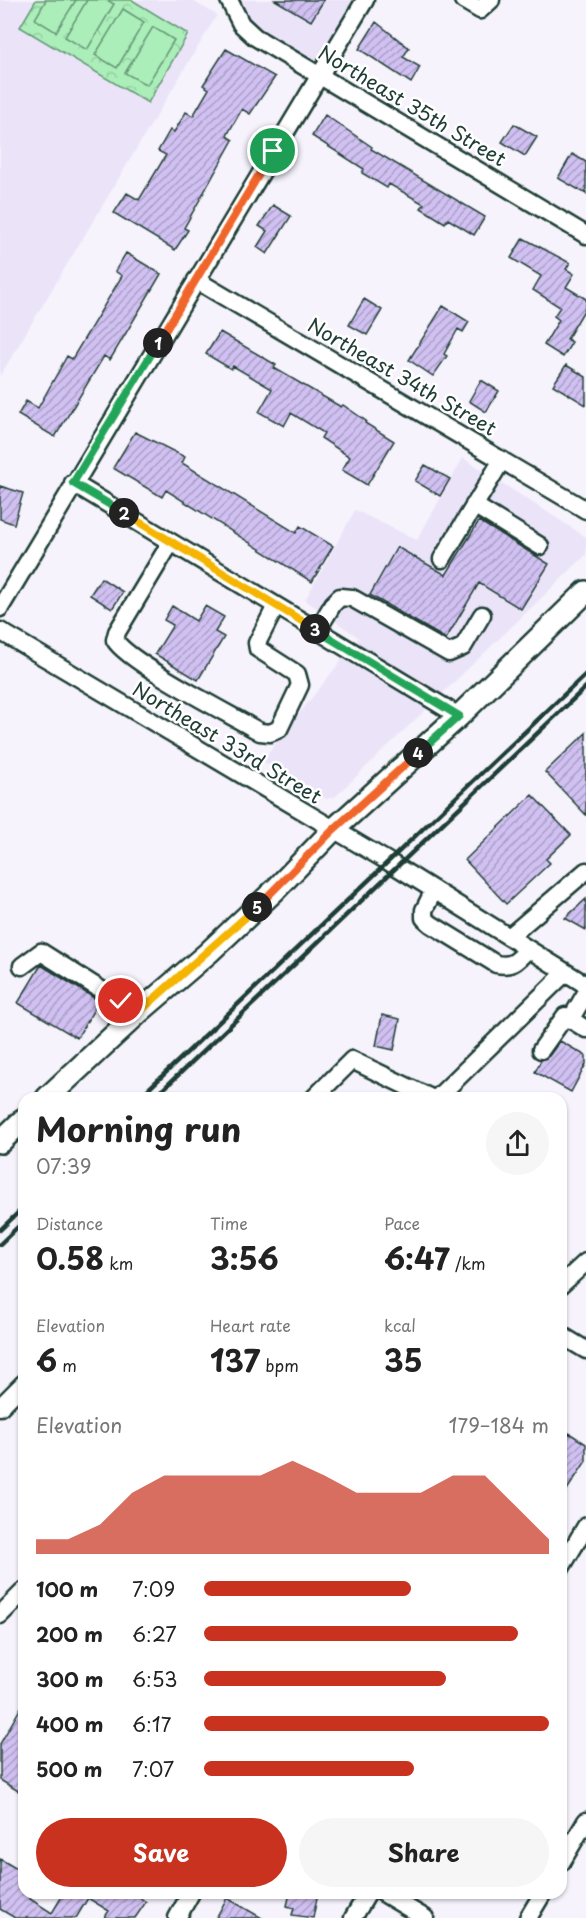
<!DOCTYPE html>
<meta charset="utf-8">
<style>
:root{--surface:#fff;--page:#f6f6f6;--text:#222;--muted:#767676;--accent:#c8321e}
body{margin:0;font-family:"Playpen Sans",sans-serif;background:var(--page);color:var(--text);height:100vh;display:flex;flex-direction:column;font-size:22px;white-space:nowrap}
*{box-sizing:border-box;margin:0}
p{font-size:20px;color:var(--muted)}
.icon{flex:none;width:33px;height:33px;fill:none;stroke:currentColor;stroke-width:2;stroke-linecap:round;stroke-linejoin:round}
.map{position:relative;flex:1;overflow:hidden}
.sheet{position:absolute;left:18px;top:1092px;width:549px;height:807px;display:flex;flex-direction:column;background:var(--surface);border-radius:18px;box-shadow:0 2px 4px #0004}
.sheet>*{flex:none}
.pin{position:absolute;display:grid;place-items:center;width:51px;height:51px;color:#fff;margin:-26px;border:3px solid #fff;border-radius:50%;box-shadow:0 2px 6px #0007}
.km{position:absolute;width:30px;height:30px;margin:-15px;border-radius:50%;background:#222;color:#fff;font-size:16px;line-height:30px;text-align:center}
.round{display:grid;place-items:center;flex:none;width:63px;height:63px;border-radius:32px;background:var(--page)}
.summary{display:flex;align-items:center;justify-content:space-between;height:102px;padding:0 18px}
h1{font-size:33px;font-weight:700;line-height:45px}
.metrics{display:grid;grid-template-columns:repeat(3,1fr);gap:9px;height:102px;padding:6px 18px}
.metrics div{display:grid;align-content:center}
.metrics b{font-size:30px;font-weight:700}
.metrics small{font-size:16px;font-weight:400}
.metrics p{font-size:16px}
.chart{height:168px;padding:12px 18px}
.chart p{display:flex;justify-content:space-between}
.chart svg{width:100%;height:108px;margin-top:6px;fill:var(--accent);opacity:.7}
.cta{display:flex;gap:12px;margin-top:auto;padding:12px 18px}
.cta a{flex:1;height:69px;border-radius:36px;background:var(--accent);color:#fff;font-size:24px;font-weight:700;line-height:69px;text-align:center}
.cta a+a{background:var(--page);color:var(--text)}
ul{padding:0 18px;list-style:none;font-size:20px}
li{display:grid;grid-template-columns:96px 72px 1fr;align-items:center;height:45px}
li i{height:15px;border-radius:8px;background:var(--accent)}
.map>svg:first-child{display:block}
.built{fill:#ebe4f9}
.park{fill:url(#park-crowns);stroke:#659676;stroke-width:1.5}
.garden{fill:#abeeb9;stroke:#659676;stroke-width:1.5}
.building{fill:url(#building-hatch);stroke:#1f3d34;stroke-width:1.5}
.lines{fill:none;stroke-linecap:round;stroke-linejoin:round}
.minor-casing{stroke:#1f3d34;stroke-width:21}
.major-casing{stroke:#1f3d34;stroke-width:26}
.minor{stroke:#fff;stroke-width:16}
.major{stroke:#fff;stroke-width:21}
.rail{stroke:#1f3d34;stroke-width:4.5}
.split-1-casing{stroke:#fff;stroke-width:12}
.split-2-casing{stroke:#fff;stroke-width:12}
.split-3-casing{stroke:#fff;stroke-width:12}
.split-4-casing{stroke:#fff;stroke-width:12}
.split-5-casing{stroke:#fff;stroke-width:12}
.split-6-casing{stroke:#fff;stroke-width:12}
.split-1{stroke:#f0652b;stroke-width:8}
.split-2{stroke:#22a559;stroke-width:8}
.split-3{stroke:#f5b400;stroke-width:8}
.split-4{stroke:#22a559;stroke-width:8}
.split-5{stroke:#f0652b;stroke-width:8}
.split-6{stroke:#f5b400;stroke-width:8}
.labels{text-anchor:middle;stroke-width:5;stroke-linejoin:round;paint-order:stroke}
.street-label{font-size:20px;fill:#1f3d34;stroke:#fff}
</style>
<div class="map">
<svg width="586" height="1918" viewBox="0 0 586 1918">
<defs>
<pattern id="park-crowns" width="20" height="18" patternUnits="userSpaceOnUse" patternTransform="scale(1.5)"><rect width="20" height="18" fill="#abeeb9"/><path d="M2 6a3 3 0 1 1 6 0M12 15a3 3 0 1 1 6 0" fill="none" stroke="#93cda0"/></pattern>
<pattern id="building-hatch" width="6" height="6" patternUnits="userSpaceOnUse" patternTransform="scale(1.5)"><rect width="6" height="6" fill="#d1c1f2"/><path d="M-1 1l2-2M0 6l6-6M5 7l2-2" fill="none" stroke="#a99ec5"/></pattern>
</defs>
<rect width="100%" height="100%" fill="#f6f3fc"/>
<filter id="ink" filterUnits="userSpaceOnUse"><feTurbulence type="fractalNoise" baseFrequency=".0167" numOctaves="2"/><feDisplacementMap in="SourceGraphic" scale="12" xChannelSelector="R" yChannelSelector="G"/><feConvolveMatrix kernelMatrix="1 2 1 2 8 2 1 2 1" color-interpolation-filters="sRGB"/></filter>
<g filter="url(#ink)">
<!-- built -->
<path class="built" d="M0,0H191L217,15L0,376Z
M240,0H352L317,63L251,23Z
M463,458L586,537V555L335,797L326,799L262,761L359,638L305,600L355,510L417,540Z"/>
<!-- park -->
<path class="park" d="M36,0H132L188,34L148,103L20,27Z"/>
<!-- garden -->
<path class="garden" d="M46,0H76L56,32L35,19Z
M87,0H107L114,4L87,50L65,37Z
M123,9L144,22L117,68L95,55Z
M153,27L174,40L147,85L125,73Z"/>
<!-- building -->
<path class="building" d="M275,0H324L311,21Z
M376,22L409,48L403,57L420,67L411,83L359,49Z
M226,49L275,77L250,114L242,109L231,128L227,136L233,140L184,228L188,230L175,250L114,213L127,193L139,200L166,155L158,151L170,130L174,132L186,112L193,116L209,89L203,85Z
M325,115L372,147L371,149L485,217L474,235L448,219L445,223L421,208L424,204L389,184L387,188L362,173L364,169L312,136Z
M514,124L537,137L525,156L502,142Z
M572,154L586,162V194L558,178Z
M273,205L291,216L267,254L257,247L267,231L259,226Z
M523,238L570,263L566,269L574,274L566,287L586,299V307L567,339L572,342L563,357L544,345L559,320L554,316L560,307L533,290L541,276L511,258Z
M126,253L161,274L110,360L104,356L55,437L18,415L26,401L38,408L67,356L72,359L122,276L115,271Z
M364,299L382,310L367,335L349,325Z
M443,306L469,322L463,332L458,329L444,354L447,356L433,376L409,360Z
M220,332L276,365L274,368L341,407L343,405L366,421L365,423L394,441L367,485L342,470L350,457L321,438L324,433L291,413L284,426L259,412L272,389L233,366L231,369L206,354Z
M566,365L586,377V405L553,385Z
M481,380L499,391L486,412L469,401Z
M135,432L185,457L182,463L296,533L300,526L333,546L312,582L166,490L162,497L113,468Z
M425,465L450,479L440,496L415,481Z
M0,486L23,493L14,524L0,519Z
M479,521L549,564L521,609L479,583L446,639L370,595L397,547L446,575Z
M101,578L123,592L112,609L90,595Z
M172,606L196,621L205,606L224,617L215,632L224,637L198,680L155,654L173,625L164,620Z
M586,733V815L545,772Z
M532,795L571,835L546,859L550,863L506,904L465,860Z
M586,899V930L565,918Z
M41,965L99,1001L77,1038L18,1003Z
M382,1015L400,1019L394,1050L376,1046Z
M560,1041L586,1056V1064L571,1092L535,1072L541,1060L549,1056Z
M569,1433L586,1444V1461L561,1499V1445Z
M24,1702V1786L20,1792L0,1780V1744Z
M0,1859L24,1873V1893H34L30,1899L52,1913L64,1893H133L146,1902L135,1918H104L109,1911L88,1898L76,1918H15L0,1909Z
M290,1893H318L313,1918L292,1915L294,1908L287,1906Z
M227,1898L262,1918H216Z"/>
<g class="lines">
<!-- minor casing -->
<g class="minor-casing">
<path id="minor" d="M229,0L241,24L255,37L586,235
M463,0L480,10L491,0
M196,280L586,510
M73,483L459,716
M474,505L540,546
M171,542L117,632L115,640C127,662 233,716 260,732L270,733L279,729L300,685L297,674L258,649L257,643L276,606
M442,559L502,460
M0,608L365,0
M0,631L389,862L586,985
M317,631L333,604L340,597L352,598L449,653L463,647L482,615
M434,890L424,910V918L431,924L496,964C513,967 517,961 528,949
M509,937L586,871
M22,966L41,952L138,1013
M570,1020L586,993
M541,1050L565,1016L586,1029
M314,1098L352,1060L431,1098
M437,1098L565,973
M561,1285L586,1262
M561,1335L586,1350
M0,1407L24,1383
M561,1568L586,1526
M0,1615L24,1591
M561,1863L586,1821
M383,1893L425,1918
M177,1918L191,1893
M353,1918L368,1893
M528,1918L543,1893"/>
</g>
<!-- major casing -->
<g class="major-casing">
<path id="major" d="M47,1098L138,1013L208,953L275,890L332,831L459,716L586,592
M0,1142L24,1119"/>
</g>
<!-- minor -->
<use href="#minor" class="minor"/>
<!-- major -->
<use href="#major" class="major"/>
<!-- rail -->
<path class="rail" d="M139,1098L586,674
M154,1098L586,687
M0,1230L24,1207
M0,1244L24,1221"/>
</g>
</g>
<g class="lines" filter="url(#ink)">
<!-- split-1 casing -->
<g class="split-1-casing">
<path id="split-1" d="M158,343L273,151"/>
</g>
<!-- split-2 casing -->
<g class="split-2-casing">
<path id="split-2" d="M124,513L73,483L158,343"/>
</g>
<!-- split-3 casing -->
<g class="split-3-casing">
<path id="split-3" d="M124,513L315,629"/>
</g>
<!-- split-4 casing -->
<g class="split-4-casing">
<path id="split-4" d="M315,629L459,716L418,753"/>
</g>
<!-- split-5 casing -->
<g class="split-5-casing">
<path id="split-5" d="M257,907L332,831L418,753"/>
</g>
<!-- split-6 casing -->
<g class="split-6-casing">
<path id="split-6" d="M121,1001L138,1013L257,907"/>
</g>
<!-- split-1 -->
<use href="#split-1" class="split-1"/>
<!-- split-2 -->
<use href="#split-2" class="split-2"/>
<!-- split-3 -->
<use href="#split-3" class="split-3"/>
<!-- split-4 -->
<use href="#split-4" class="split-4"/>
<!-- split-5 -->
<use href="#split-5" class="split-5"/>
<!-- split-6 -->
<use href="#split-6" class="split-6"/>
</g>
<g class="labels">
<!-- street labels -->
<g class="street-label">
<text transform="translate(412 106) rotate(31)" y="7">Northeast 35th Street</text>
<text transform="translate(402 377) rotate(30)" y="7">Northeast 34th Street</text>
<text transform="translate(227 743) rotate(31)" y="7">Northeast 33rd Street</text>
</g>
</g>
</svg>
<div class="pin" style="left:273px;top:151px;background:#1e9e55"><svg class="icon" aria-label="arrive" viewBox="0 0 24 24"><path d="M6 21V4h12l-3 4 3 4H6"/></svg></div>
<div class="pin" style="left:121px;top:1001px;background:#d93025"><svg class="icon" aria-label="check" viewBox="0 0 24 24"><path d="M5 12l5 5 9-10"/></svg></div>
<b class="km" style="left:158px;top:343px">1</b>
<b class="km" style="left:124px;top:513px">2</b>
<b class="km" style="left:315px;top:629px">3</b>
<b class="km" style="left:418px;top:753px">4</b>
<b class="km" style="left:257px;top:907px">5</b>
<section class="sheet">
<div class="summary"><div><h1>Morning run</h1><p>07:39</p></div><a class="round"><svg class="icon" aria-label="share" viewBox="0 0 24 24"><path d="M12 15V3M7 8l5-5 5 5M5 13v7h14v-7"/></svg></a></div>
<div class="metrics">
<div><p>Distance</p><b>0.58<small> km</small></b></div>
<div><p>Time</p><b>3:56</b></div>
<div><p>Pace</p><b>6:47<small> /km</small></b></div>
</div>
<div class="metrics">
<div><p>Elevation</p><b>6<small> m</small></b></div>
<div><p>Heart rate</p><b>137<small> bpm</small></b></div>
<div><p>kcal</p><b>35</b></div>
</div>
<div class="chart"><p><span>Elevation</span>179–184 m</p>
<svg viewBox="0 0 160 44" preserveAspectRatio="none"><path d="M0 44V38L10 38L20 32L30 19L40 12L50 12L60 12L70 12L80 6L90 12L100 19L110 19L120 19L130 12L140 12L150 25L160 38V44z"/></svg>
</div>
<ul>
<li><b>100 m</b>7:09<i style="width:60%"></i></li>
<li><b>200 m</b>6:27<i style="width:91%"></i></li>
<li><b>300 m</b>6:53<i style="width:70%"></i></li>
<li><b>400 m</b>6:17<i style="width:100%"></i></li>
<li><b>500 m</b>7:07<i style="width:61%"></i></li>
</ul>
<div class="cta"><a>Save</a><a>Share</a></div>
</section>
</div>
